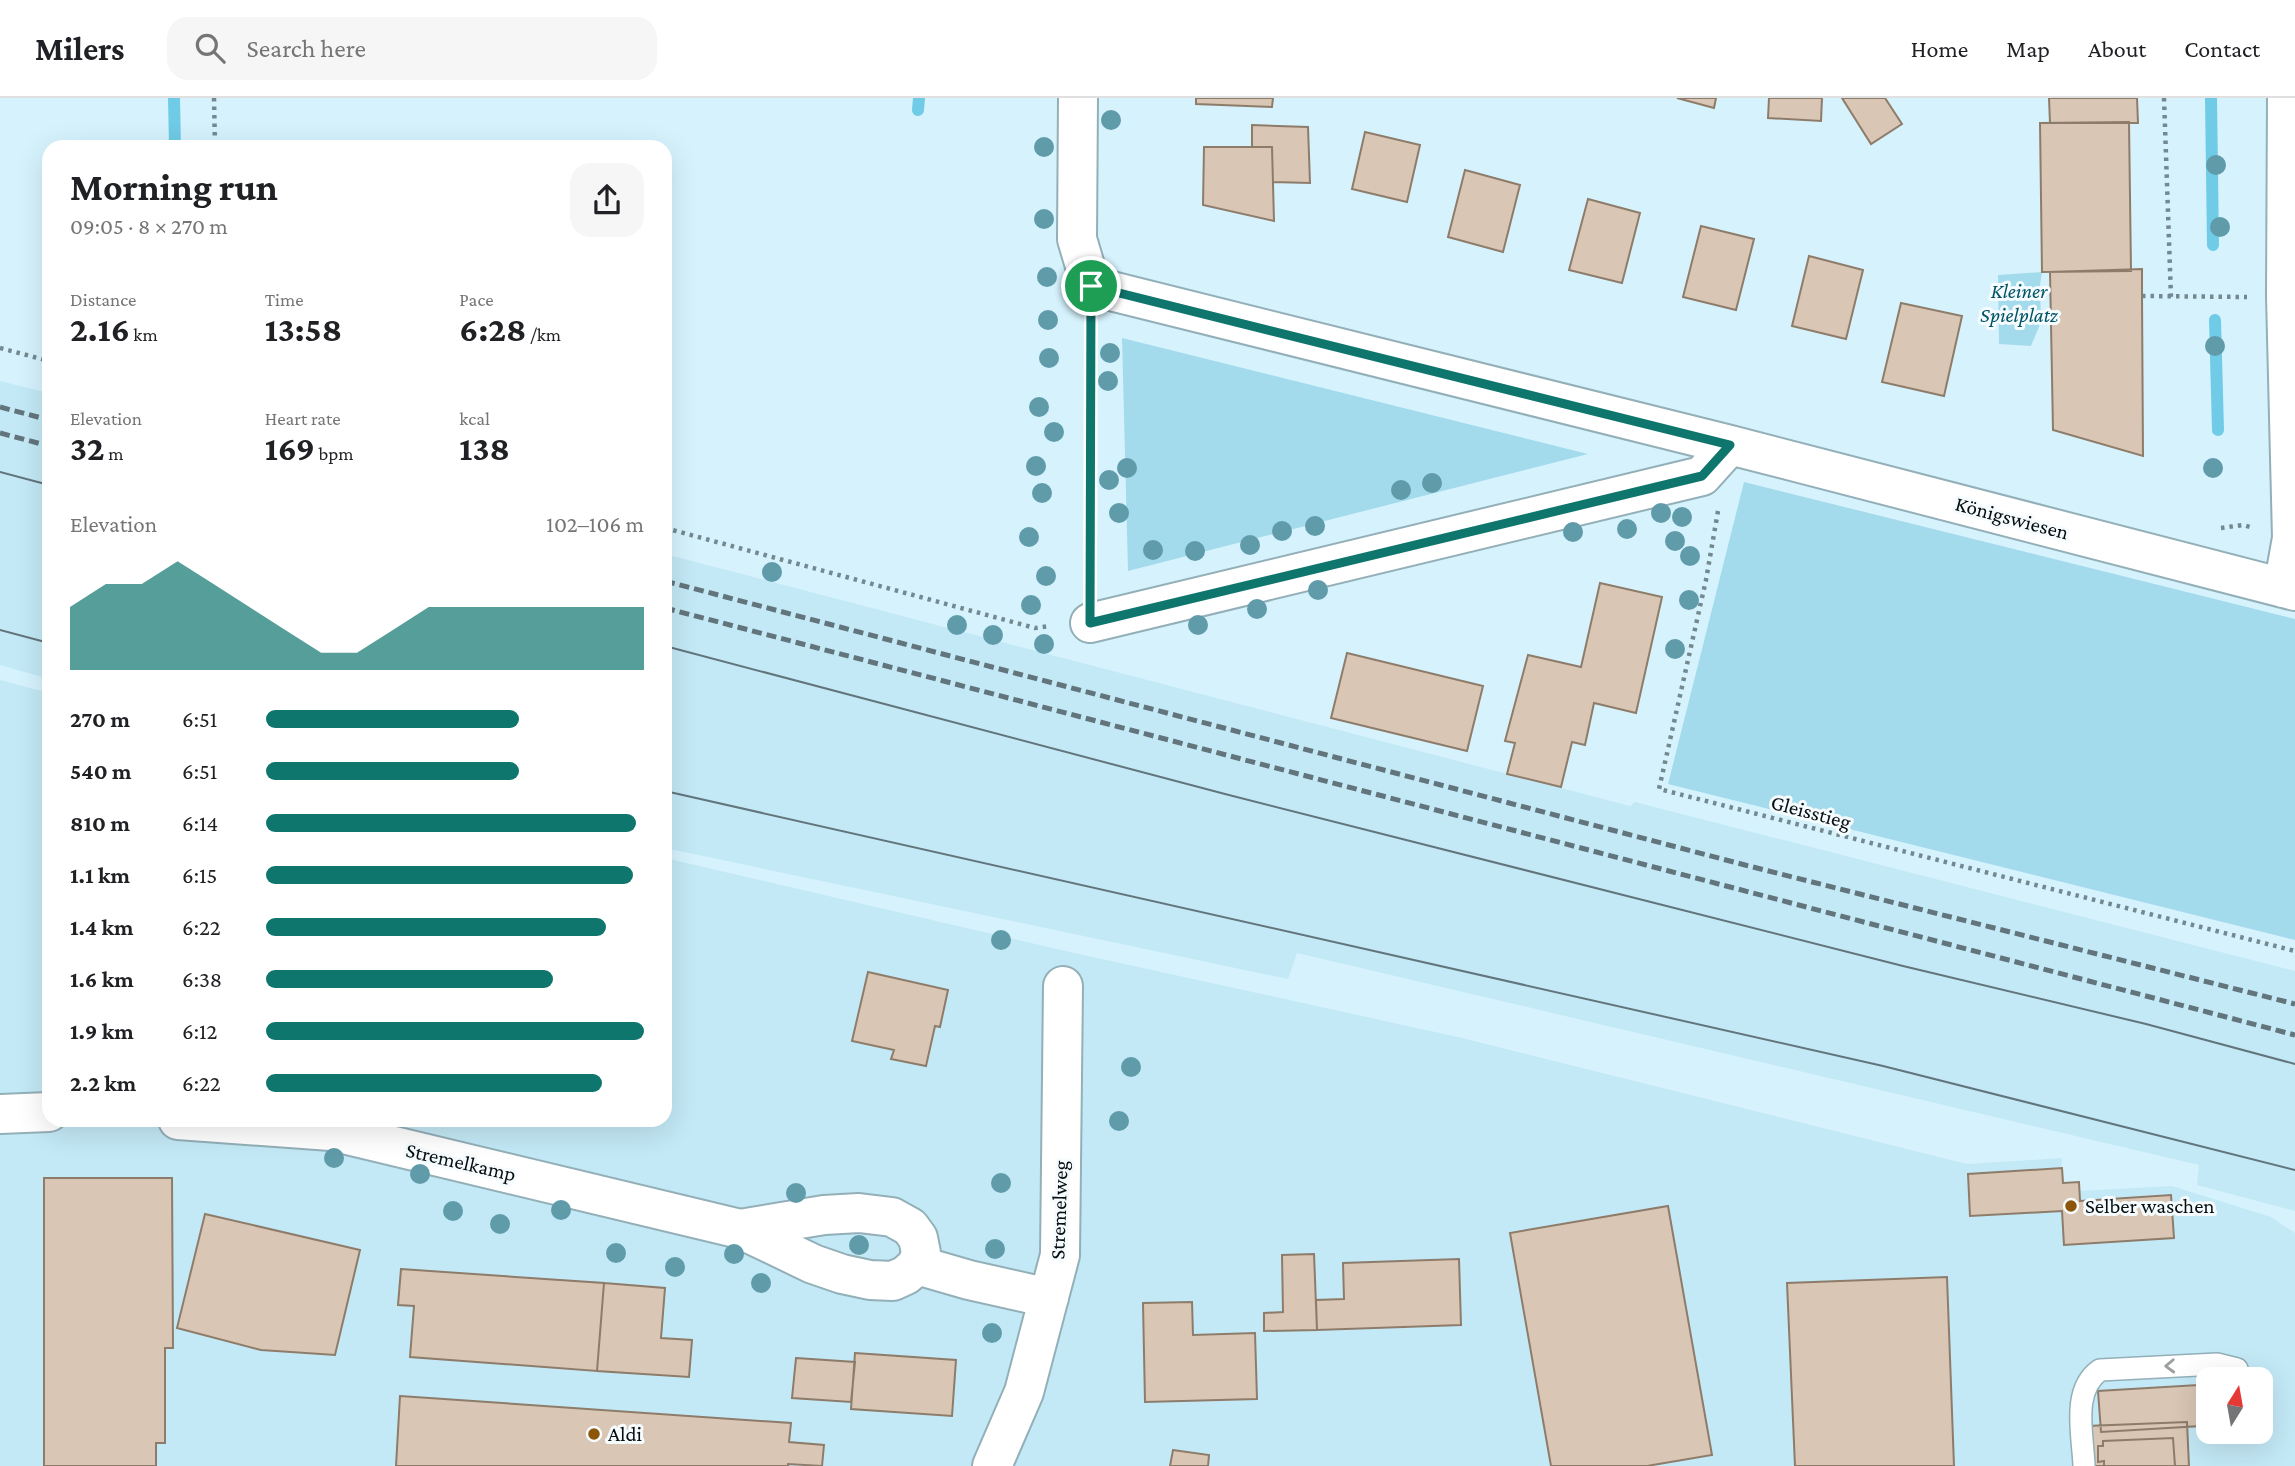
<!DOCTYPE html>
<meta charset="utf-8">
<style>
:root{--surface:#fff;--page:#f6f6f6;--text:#202124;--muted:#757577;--line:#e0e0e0;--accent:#0f766e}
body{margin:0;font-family:"Crimson Pro",serif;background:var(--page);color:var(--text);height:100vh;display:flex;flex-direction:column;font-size:26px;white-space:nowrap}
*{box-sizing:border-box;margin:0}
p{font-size:23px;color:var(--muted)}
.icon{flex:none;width:38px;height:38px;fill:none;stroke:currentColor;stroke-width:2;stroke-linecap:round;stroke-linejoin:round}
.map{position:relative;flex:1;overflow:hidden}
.sheet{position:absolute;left:42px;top:42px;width:630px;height:987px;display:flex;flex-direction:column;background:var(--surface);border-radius:21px;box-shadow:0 7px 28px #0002}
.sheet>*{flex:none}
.needle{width:46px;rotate:11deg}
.fabs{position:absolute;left:2196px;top:1269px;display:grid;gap:14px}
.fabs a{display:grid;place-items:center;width:77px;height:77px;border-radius:14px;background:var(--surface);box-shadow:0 7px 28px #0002;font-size:35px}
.pin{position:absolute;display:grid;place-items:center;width:60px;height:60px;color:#fff;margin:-30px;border:4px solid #fff;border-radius:50%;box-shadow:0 2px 7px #0007}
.round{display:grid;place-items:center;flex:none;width:74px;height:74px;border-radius:21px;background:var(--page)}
.summary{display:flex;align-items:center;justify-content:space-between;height:119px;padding:0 28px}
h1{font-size:38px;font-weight:700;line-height:52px}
.figures{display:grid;grid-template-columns:repeat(3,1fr);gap:10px;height:119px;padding:7px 28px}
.figures div{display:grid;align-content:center}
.figures b{font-size:35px;font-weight:700}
.figures small{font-size:19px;font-weight:400}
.figures p{font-size:19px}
.chart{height:196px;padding:14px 28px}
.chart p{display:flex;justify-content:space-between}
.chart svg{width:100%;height:126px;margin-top:7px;fill:var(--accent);opacity:.7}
ul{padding:0 28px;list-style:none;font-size:23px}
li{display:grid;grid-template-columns:112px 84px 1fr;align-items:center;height:52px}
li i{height:18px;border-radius:9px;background:var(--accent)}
header{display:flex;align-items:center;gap:42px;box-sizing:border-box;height:98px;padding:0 35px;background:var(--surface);border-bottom:2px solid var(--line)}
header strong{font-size:33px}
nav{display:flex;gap:38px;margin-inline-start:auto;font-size:24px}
.search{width:490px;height:63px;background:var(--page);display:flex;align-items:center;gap:18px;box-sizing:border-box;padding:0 24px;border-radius:21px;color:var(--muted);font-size:26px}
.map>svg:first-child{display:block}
.built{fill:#c3e9f6;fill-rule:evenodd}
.green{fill:#a3dbec}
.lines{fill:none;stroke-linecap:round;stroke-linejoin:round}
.stream{stroke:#70cbe6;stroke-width:12}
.building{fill:#d9c6b4;stroke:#8e7c6b;stroke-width:2}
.service-casing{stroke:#93afb8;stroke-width:24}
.minor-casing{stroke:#93afb8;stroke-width:42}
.path{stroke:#74888f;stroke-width:4.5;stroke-dasharray:3.5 5;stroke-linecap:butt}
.service{stroke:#fff;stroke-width:21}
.minor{stroke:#fff;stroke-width:38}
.tram{stroke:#63757c;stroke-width:2}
.rail{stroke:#63757c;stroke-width:5;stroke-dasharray:10 5;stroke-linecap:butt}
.tree{fill:#609baa}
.oneway{stroke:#9b9fa0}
.route-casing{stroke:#fff;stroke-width:14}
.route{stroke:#0f766e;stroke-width:9}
.poi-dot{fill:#8c5509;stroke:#f6fcfd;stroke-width:2.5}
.labels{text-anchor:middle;stroke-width:6;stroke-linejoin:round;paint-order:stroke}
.park-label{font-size:21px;font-style:italic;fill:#005366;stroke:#f6fcfd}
.street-label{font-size:21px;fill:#050e11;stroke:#f6fcfd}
.poi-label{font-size:21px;fill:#050e11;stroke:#f6fcfd;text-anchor:start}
</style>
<header>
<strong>Milers</strong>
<div class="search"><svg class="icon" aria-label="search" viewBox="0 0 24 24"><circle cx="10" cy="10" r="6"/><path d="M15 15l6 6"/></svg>Search here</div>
<nav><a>Home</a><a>Map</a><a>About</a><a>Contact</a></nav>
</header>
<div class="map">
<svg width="2295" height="1368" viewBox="0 0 2295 1368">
<rect width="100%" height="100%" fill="#d6f3fd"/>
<!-- built -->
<path class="built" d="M0,283L49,295V581L0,567Z
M665,456L1630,708L1635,704L2295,873V1113L2197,1087L2199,1067L1297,855L1288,881L665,750Z
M0,582L49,595V1022H665V760L1070,854L1458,939L1967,1066L2062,1060L2060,1094L2172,1088L2271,1119L2295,1135V1368H0ZM2208,1281H2261V1334H2208Z"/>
<!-- green -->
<path class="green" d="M2042,174L2040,187L2041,224L2031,248L1999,246L1998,177Z
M1122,240L1588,356L1128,473Z
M1744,384L2295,521V842L1668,686Z"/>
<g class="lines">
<!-- stream -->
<path class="stream" d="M174,0L175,49
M2211,0L2213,147
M918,12L919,0
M2215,222L2218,332"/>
</g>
<!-- building -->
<path class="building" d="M1196,0H1273L1272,9L1196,6Z
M1677,0H1716L1714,10Z
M1769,0H1822L1821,23L1768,20Z
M1842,0H1885L1902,26L1871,46Z
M2049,0H2137L2138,25H2050Z
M2129,24L2131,173L2042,174L2040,25Z
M1252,27L1308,29L1310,85L1273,84L1272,49H1252Z
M1365,34L1420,47L1407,104L1352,91Z
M1204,49H1272L1274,123L1203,107Z
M1465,72L1520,87L1503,154L1448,139Z
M1588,101L1640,115L1622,185L1569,172Z
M1701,128L1754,141L1736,212L1683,199Z
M1809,158L1863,172L1846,241L1792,228Z
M2142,171V198L2143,358L2053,332L2050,174Z
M1901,205L1962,218L1944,298L1882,284Z
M1600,485L1662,499L1636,615L1594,605L1585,647L1572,644L1561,689L1507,676L1515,645L1505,643L1528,557L1581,569Z
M1347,555L1483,588L1467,653L1331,620Z
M868,874L948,892L940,929L935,928L926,968L891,961L894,952L852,943Z
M2062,1070L2063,1085L2079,1084L2080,1103L2171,1097L2174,1140L2064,1147L2062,1113L1970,1118L1968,1076Z
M44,1080H172L173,1250H165V1345H156V1368H44Z
M1668,1108L1712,1357L1647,1368H1551L1510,1135Z
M205,1116L360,1152L335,1257L261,1252L177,1230Z
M1314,1156L1317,1232L1264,1233V1215L1283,1214L1282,1157Z
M1459,1161L1461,1227L1317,1232L1316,1202L1344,1201L1343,1165Z
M401,1171L604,1185L597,1273L410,1259L414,1208L398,1207Z
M1947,1179L1954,1368H1795L1787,1185Z
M604,1185L665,1190L661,1240L692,1242L689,1279L597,1273Z
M1192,1204L1193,1237L1255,1235L1257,1301L1145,1304L1143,1205Z
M855,1255L956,1262L952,1318L851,1311Z
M796,1260L855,1264L851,1304L792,1300Z
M2198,1287L2201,1328L2101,1334L2098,1293Z
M400,1298L791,1325L789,1344L824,1347L822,1368L788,1366V1368H396Z
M2187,1324L2189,1368H2175L2173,1340L2103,1343V1348H2098V1364L2104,1363V1368H2088L2087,1328Z
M2173,1340L2175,1368H2104V1363L2098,1364V1348H2103V1343Z
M1173,1352L1209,1357L1208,1368H1170Z"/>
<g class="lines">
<!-- service casing -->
<g class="service-casing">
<path id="service" d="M2084,1368C2083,1337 2071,1292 2100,1272L2217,1266L2237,1271"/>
</g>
<!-- minor casing -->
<g class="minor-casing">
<path id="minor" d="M1078,0L1077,141L1091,188L1730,347L2295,493
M2283,490L2292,440L2286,198L2287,0
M1090,525L1702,378L1730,347
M0,1016L49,1014
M178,1022L331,1033L740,1131L813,1166L842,1176L870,1182L893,1183L906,1177L917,1167L921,1155L918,1140L910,1129L892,1119L859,1115L824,1117L740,1131
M917,1167L969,1182L1049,1200
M992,1368L1024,1294L1060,1157L1063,888"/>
</g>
<!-- path -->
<path class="path" d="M214,0L215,49
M2164,0L2171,200
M2142,198L2247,199
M0,250L49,263
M1718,413L1706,482L1659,691L2295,853
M665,430L1035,530L1050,528
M2221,430L2243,427L2250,429
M1090,483L1091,229"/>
<!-- service -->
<use href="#service" class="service"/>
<!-- minor -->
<use href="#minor" class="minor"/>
<!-- tram -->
<path class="tram" d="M0,374L49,387
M0,532L49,545
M665,548L1225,696L1903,868L2146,926L2295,966
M665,693L1883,968L2295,1072"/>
<!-- rail -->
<path class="rail" d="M0,309L49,322
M0,335L49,348
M665,483L1745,767L2295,906
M665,510L2295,937"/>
</g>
<!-- trees -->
<g class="tree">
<circle cx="1111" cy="22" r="10"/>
<circle cx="1044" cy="49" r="10"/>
<circle cx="2216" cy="67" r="10"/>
<circle cx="1044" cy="121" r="10"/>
<circle cx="2220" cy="129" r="10"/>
<circle cx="1047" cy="179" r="10"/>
<circle cx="1048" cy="222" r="10"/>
<circle cx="2215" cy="248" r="10"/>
<circle cx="1110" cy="255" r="10"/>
<circle cx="1049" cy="260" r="10"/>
<circle cx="1108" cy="283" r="10"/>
<circle cx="1039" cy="309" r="10"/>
<circle cx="1054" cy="334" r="10"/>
<circle cx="1036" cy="368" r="10"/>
<circle cx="1127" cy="370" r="10"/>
<circle cx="2213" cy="370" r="10"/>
<circle cx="1109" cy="382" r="10"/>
<circle cx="1432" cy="385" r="10"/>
<circle cx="1401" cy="392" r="10"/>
<circle cx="1042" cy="395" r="10"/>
<circle cx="1119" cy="415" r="10"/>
<circle cx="1661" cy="415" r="10"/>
<circle cx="1682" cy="419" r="10"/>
<circle cx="1315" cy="428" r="10"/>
<circle cx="1627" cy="431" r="10"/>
<circle cx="1282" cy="433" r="10"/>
<circle cx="1573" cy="434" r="10"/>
<circle cx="1029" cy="439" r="10"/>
<circle cx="1675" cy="443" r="10"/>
<circle cx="1250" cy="447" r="10"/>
<circle cx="1153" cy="452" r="10"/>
<circle cx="1195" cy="453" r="10"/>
<circle cx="1690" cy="458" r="10"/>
<circle cx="772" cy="474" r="10"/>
<circle cx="1046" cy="478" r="10"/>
<circle cx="1318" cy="492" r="10"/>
<circle cx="1689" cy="502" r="10"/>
<circle cx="1031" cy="507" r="10"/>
<circle cx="1257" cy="511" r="10"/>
<circle cx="957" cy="527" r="10"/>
<circle cx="1198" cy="527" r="10"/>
<circle cx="993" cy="537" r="10"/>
<circle cx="1044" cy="546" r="10"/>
<circle cx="1675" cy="551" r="10"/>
<circle cx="1001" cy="842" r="10"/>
<circle cx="1131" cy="969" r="10"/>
<circle cx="1119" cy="1023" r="10"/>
<circle cx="334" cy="1060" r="10"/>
<circle cx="420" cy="1076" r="10"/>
<circle cx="1001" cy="1085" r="10"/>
<circle cx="796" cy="1095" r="10"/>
<circle cx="561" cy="1112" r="10"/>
<circle cx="453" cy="1113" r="10"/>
<circle cx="500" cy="1126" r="10"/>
<circle cx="859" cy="1147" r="10"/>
<circle cx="995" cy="1151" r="10"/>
<circle cx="616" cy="1155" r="10"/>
<circle cx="734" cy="1156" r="10"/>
<circle cx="675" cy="1169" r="10"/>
<circle cx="761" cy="1185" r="10"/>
<circle cx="992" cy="1235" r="10"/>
</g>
<!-- one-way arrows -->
<defs><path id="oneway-chevron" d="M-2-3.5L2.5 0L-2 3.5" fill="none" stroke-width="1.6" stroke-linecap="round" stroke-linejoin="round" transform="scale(1.75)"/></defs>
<use class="oneway" href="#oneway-chevron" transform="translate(2170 1268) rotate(178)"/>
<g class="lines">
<!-- route casing -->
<g class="route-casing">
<path id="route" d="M1091,188L1730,347L1702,378L1090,525Z"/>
</g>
<!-- route -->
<use href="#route" class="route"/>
</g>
<!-- markers -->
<g class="poi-dot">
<circle cx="2071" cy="1108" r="7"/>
<circle cx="594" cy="1336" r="7"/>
</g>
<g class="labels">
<!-- park labels -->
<g class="park-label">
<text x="2019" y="200">Kleiner<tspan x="2019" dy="24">Spielplatz</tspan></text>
</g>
<!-- street labels -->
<g class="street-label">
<text transform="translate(2012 420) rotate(15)" y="7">Königswiesen</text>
<text transform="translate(1811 714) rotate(15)" y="7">Gleisstieg</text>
<text transform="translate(461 1064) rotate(13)" y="7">Stremelkamp</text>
<text transform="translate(1059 1112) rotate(-88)" y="7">Stremelweg</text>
</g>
<!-- poi labels -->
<g class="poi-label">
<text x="2085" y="1115">Selber waschen</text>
<text x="608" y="1343">Aldi</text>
</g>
</g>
</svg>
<div class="fabs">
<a><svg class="needle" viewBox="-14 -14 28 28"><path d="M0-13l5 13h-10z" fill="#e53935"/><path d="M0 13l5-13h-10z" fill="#757577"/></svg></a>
</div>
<div class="pin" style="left:1091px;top:188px;background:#1e9e55"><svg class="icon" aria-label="arrive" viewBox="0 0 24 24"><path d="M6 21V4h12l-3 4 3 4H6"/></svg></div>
<section class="sheet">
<div class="summary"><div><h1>Morning run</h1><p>09:05 · 8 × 270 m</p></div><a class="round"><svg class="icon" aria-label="share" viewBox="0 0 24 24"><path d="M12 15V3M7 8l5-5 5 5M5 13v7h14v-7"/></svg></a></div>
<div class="figures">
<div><p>Distance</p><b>2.16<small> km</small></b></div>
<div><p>Time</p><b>13:58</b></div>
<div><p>Pace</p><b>6:28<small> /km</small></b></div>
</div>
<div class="figures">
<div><p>Elevation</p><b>32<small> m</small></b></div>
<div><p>Heart rate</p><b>169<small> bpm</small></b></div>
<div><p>kcal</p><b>138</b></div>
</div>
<div class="chart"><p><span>Elevation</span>102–106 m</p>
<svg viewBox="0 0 160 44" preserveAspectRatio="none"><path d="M0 44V22L10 14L20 14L30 6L40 14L50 22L60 30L70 38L80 38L90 30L100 22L110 22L120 22L130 22L140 22L150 22L160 22V44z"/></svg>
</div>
<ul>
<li><b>270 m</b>6:51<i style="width:67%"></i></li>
<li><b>540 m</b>6:51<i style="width:67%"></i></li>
<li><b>810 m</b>6:14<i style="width:98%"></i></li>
<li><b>1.1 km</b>6:15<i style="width:97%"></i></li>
<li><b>1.4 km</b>6:22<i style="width:90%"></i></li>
<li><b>1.6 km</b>6:38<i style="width:76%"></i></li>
<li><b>1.9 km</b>6:12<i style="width:100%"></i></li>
<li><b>2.2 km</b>6:22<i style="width:89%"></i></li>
</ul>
</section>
</div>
